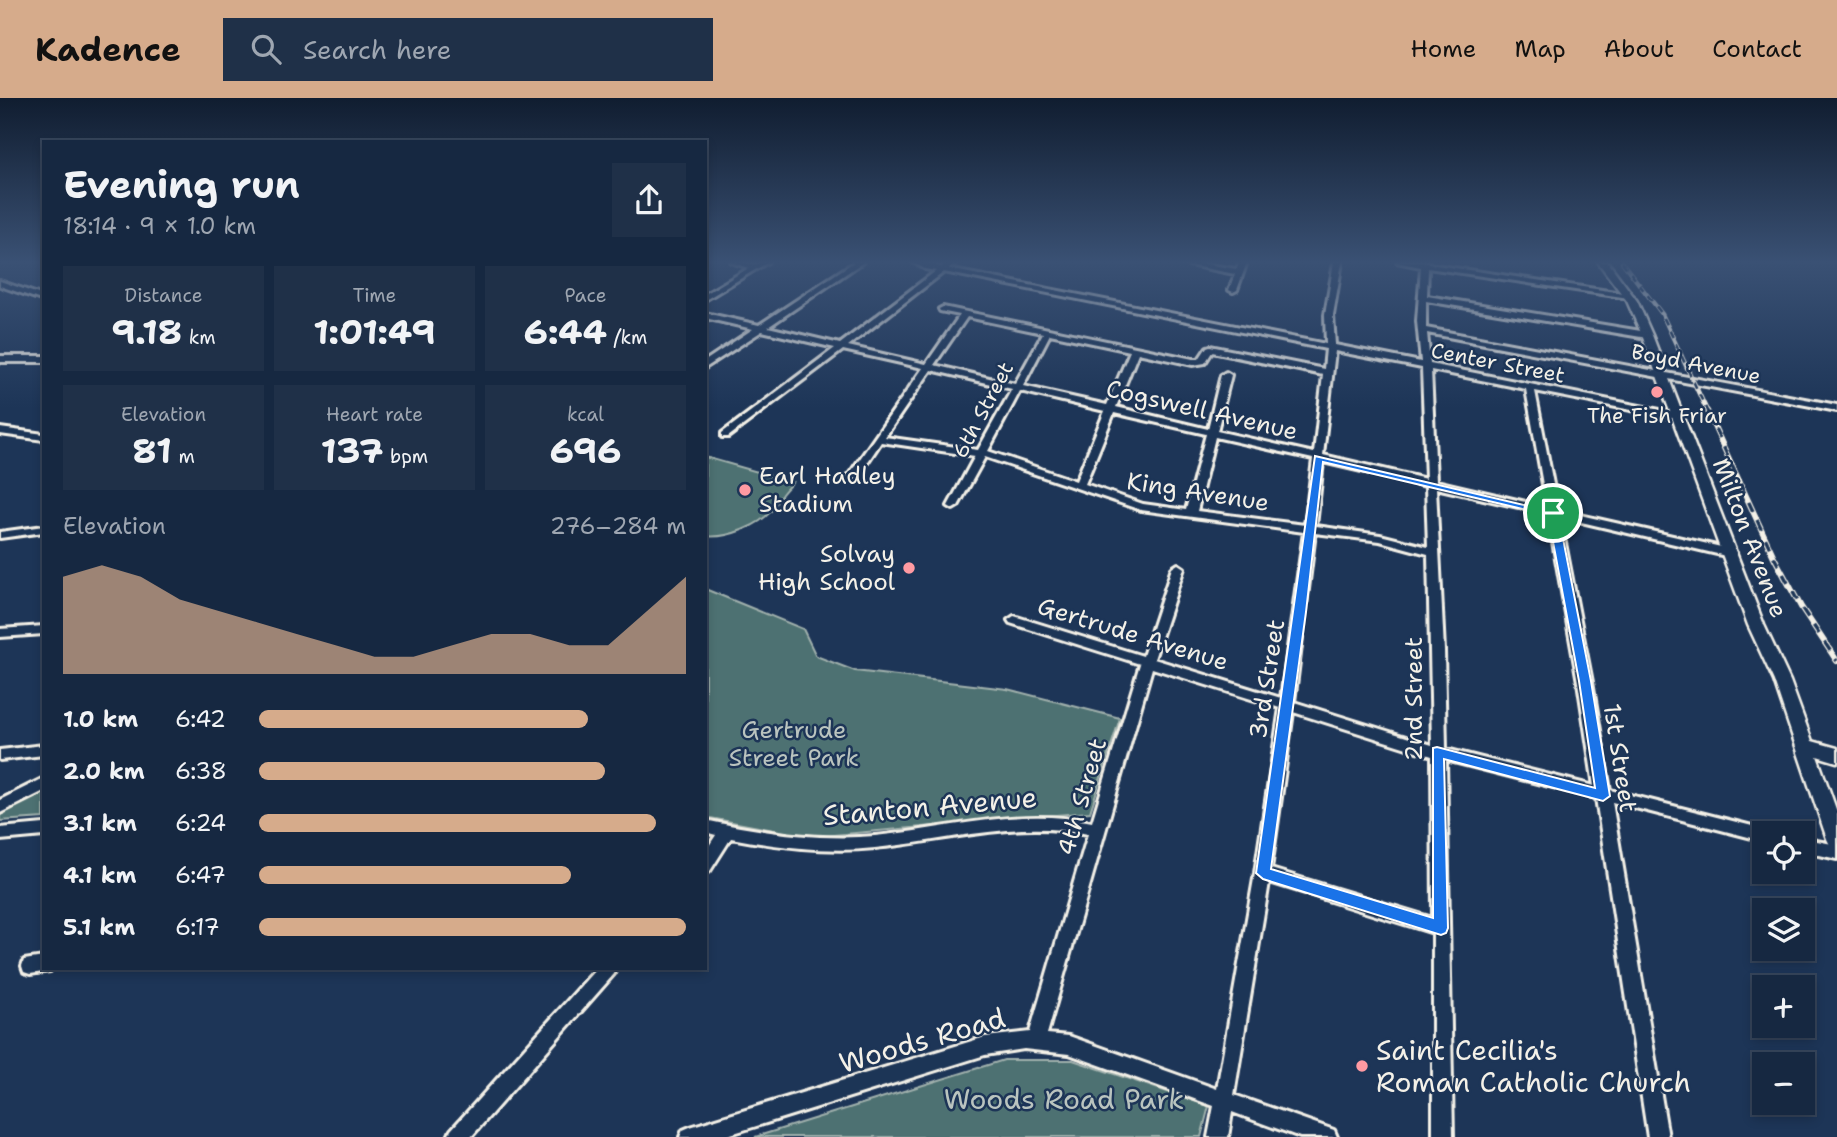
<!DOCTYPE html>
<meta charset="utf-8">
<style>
:root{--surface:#162841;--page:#1f3048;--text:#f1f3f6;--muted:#9ea6b1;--line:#35445a;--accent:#d6ab8b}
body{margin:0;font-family:"Shantell Sans",sans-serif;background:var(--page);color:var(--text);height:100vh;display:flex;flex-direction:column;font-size:26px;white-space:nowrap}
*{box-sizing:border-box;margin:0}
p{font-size:23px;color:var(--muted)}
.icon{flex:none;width:38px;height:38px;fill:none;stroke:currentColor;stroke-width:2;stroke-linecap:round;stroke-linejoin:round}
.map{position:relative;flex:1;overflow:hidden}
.sheet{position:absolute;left:42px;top:42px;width:665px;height:830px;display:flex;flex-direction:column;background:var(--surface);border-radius:0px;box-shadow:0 4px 10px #0003,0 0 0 2px var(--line)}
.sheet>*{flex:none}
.fabs{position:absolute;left:1752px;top:723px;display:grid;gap:14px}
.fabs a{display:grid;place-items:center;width:63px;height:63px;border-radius:0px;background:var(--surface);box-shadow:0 4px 10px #0003,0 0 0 2px var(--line);font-size:35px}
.pin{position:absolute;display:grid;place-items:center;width:60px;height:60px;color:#fff;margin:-30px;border:4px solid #fff;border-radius:50%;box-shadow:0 2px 7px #0007}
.round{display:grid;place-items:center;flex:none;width:74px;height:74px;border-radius:0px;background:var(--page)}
.headline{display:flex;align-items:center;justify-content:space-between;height:119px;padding:0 21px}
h1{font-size:38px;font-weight:700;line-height:52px}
.figures{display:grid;grid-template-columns:repeat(3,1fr);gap:10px;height:119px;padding:7px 21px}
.figures div{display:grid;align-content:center;border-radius:0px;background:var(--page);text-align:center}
.figures b{font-size:35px;font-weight:700}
.figures small{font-size:19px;font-weight:400}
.figures p{font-size:19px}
.chart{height:196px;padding:14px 21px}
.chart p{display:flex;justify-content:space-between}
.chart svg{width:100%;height:126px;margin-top:7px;fill:var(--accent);opacity:.7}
ul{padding:0 21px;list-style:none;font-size:23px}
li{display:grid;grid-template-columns:112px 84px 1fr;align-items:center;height:52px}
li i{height:18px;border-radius:9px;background:var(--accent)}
header{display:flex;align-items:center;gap:42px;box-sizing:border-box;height:98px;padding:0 35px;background:var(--accent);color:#111}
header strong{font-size:33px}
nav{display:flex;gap:38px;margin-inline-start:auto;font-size:24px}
.search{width:490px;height:63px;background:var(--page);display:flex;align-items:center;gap:18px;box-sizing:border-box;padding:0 24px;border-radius:0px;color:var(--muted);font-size:26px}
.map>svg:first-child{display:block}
.green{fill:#4e7172;stroke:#a1b1ad;stroke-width:2}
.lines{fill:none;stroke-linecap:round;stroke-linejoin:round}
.minor-casing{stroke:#f4f1e8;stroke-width:6}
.major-casing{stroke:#f4f1e8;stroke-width:5}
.minor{fill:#1d3557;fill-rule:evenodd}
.major{fill:#1d3557;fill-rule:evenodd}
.rail-far1-casing{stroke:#f4f1e8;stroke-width:4.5}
.rail-casing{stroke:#f4f1e8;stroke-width:6}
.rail-far1{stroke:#1d3557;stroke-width:2.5;stroke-dasharray:7;stroke-linecap:butt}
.rail{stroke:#1d3557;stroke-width:3.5;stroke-dasharray:10;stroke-linecap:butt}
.route{fill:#1a73e8;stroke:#fff;stroke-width:2;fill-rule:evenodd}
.poi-dot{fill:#ff9aa2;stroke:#1d3557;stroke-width:2.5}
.labels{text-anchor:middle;stroke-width:5;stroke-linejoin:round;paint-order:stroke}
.far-street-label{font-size:21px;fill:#f4f1e8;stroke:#1d3557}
.far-poi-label{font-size:21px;fill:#f4f1e8;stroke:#1d3557}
.street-label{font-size:24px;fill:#f4f1e8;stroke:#1d3557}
.poi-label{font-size:24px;fill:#f4f1e8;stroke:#1d3557;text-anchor:start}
.park-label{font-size:24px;fill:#bac4bf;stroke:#1d3557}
.near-street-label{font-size:28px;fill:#f4f1e8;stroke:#1d3557}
.near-poi-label{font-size:28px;fill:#f4f1e8;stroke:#1d3557;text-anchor:start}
.near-park-label{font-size:28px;fill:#bac4bf;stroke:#1d3557}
</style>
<header>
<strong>Kadence</strong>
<div class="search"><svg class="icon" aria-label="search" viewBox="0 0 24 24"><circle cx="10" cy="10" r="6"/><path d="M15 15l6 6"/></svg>Search here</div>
<nav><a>Home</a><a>Map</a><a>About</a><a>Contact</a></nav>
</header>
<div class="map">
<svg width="1837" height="1039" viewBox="0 0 1837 1039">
<rect width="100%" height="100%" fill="#1d3557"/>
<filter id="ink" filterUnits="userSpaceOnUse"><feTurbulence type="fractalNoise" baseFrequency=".0143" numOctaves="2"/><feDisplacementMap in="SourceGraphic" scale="14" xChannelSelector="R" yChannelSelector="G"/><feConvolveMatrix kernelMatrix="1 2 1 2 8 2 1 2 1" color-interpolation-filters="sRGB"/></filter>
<g filter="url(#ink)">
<!-- green -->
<path class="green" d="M705,359L793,384C782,395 781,397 774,409C762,428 726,441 705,438Z
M705,491L803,531L816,558L855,573L1007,591L1120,620L1090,714L811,739L705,719Z
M44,684V720L0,723V716Z
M1004,962H1073L1209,1008L1201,1039H755Z"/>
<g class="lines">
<!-- minor casing -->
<g class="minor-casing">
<path id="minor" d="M731,164L755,166L768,164L705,202V196L749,170Z
M854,164H863L768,229L840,246L936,173L925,171L913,164H924L941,169L948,164H957L949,171L1326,246L1325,217L1334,164H1342L1333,217L1335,247L1421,264L1417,223L1421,169L1397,164H1429V166L1629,196L1633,198L1629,200L1428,170L1427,198L1647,234L1651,237L1647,240L1426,203V230L1837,307V313L1427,235L1430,266L1680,316V320L1677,321L1535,293L1558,412L1730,451L1736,455L1730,459L1560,419L1592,584L1610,692L1764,731L1771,735H1764V743L1612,704L1668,1039H1648L1596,700L1446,662L1453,1039H1433V835L1269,784L1234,997L1334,1032L1337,1039H1300L1232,1014L1228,1039H1208L1214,1008L1069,956L1024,951L985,957L721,1039H680L683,1032L690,1029L985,939L1030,934L1088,736C1016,721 947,743 875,750C827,755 778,749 731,740L710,773L705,775V754L716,737L705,734V722C761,734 818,743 875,738C949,731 1016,709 1092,724L1140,566L1010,525L1008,522L1014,518L1143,558L1172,470L1178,466L1184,470L1154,561L1281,600L1304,434L1141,412L985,359L958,408L953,411L948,408L975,358L881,344L857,380H849L848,378L923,270L843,252L728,339H722V335L835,250L762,233L705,270V263L753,231L705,220V215L759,227ZM944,174L1326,251L1324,271L1210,248L1207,249L1199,261H1193L943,209L939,211L940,213L960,217L926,266L848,248ZM967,219L1043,235L1015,286L934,267ZM1050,236L1130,253L1107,307L1023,288ZM1335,253L1422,270L1426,381L1323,357ZM1212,254L1323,277L1314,355L1217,333L1231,277L1226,274L1221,277L1208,331L1116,309L1138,255L1193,267L1205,265ZM931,272L1012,291L978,352L885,339ZM1431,272L1526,291L1547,409L1436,383ZM1020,293L1105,313L1076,383L988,353ZM1114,315L1206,336L1186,412L1143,406L1085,386ZM1215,339L1313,361L1305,427L1197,413ZM1323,364L1426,388L1428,449L1380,437L1316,428ZM1436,390L1548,416L1578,584L1594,688L1446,651L1444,553ZM1315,435L1380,443L1428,456L1432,647L1294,604ZM1152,570L1280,610L1255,775L1217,991L1069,938L1047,936ZM1293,614L1432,658L1433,820L1271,771Z
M1174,164H1193L1237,171L1239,164H1247L1237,192L1233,194L1229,192L1235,176Z
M0,183L44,198V203L0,188Z
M0,258H44V264H0Z
M0,330L44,336V342L0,336Z
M44,428V434L0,440V434Z
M44,528V536L0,539V531Z
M44,647V657L0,662V652Z
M44,680V693L0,715V702Z
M44,726V738L0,742V730Z
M1802,740L1837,747V761L1802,753Z
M44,859V870H51L50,873L30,876L24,874L22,868L24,862Z
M597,870H616L614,876L471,1039H448L451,1032Z"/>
</g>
<!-- major casing -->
<g class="major-casing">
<path id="major" d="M1598,164H1608L1637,203L1652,237L1764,527L1790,583L1812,643L1837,650V664L1817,658L1837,714V749L1830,747L1827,741L1774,583L1748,527L1642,237L1627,203Z"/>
</g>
<!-- minor -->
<use href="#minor" class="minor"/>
<!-- major -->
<use href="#major" class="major"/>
<!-- rail-far1 casing -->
<g class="rail-far1-casing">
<path id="rail-far1" d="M1622,164L1662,216L1708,315"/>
</g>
<!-- rail casing -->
<g class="rail-casing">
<path id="rail" d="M1707,313L1774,459L1801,509L1837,563"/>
</g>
<!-- rail-far1 -->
<use href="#rail-far1" class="rail-far1"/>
<!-- rail -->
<use href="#rail" class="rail"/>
</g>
</g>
<!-- sky -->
<linearGradient id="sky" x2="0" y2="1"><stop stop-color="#101d30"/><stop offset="0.53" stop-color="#3a5174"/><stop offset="1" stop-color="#3a5174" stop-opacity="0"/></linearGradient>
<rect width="1837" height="310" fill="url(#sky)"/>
<!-- route -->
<path class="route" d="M1315,358L1558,415L1591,583L1610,698L1603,703L1444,661L1448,830L1446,835L1441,837L1263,781L1256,775ZM1323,364L1548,417L1579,583L1595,690L1437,649L1433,650V820L1271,771L1306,514Z"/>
<!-- markers -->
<g class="poi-dot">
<circle cx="1657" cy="294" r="7"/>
<circle cx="745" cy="392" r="7"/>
<circle cx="909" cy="470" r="7"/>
<circle cx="1362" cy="968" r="7"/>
</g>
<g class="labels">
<!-- far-street labels -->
<g class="far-street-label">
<text transform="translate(1498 265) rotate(11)" y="7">Center Street</text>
<text transform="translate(1696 266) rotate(11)" y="7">Boyd Avenue</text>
<text transform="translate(983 312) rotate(-62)" y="7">6th Street</text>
</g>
<!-- far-poi labels -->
<g class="far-poi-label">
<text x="1657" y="325">The Fish Friar</text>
</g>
<!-- street labels -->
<g class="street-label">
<text transform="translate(1202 312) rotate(13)" y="8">Cogswell Avenue</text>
<text transform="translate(1198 394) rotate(9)" y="8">King Avenue</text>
<text transform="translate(1750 440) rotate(69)" y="8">Milton Avenue</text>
<text transform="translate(1133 536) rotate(17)" y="8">Gertrude Avenue</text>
<text transform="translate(1267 581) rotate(-81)" y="8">3rd Street</text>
<text transform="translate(1414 601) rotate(-90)" y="8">2nd Street</text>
<text transform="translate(1620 660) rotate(81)" y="8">1st Street</text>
<text transform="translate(1082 699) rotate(-74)" y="8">4th Street</text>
</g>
<!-- poi labels -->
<g class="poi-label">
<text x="759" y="386">Earl Hadley<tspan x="759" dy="28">Stadium</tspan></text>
<text x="895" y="464" text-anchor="end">Solvay<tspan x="895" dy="28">High School</tspan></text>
</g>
<!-- park labels -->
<g class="park-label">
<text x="794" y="640">Gertrude<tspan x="794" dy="28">Street Park</tspan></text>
</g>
<!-- near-street labels -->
<g class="near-street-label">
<text transform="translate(930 708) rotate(-5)" y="10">Stanton Avenue</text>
<text transform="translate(922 942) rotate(-16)" y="10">Woods Road</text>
</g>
<!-- near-poi labels -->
<g class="near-poi-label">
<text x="1376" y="962">Saint Cecilia's<tspan x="1376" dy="32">Roman Catholic Church</tspan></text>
</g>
<!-- near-park labels -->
<g class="near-park-label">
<text x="1064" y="1011">Woods Road Park</text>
</g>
</g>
</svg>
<div class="fabs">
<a><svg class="icon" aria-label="locate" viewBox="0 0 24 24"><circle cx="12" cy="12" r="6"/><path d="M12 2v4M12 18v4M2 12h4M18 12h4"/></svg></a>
<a><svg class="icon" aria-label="layers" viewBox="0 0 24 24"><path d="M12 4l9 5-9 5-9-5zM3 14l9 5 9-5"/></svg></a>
<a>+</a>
<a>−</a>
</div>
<div class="pin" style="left:1553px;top:415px;background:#1e9e55"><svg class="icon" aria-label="arrive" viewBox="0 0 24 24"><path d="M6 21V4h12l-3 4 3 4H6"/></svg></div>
<section class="sheet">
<div class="headline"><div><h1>Evening run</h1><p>18:14 · 9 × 1.0 km</p></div><a class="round"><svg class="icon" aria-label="share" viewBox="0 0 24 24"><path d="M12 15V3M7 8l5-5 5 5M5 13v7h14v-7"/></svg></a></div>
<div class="figures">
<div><p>Distance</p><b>9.18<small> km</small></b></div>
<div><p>Time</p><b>1:01:49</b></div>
<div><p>Pace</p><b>6:44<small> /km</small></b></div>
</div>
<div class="figures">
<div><p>Elevation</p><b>81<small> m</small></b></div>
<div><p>Heart rate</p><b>137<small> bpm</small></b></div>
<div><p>kcal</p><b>696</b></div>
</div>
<div class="chart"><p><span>Elevation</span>276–284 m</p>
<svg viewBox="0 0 160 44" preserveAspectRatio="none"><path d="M0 44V10L10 6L20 10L30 18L40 22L50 26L60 30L70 34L80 38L90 38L100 34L110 30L120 30L130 34L140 34L150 22L160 10V44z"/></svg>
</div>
<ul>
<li><b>1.0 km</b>6:42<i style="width:77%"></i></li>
<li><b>2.0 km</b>6:38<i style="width:81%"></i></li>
<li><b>3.1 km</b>6:24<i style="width:93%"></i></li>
<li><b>4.1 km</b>6:47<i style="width:73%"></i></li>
<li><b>5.1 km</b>6:17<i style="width:100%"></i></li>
</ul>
</section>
</div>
